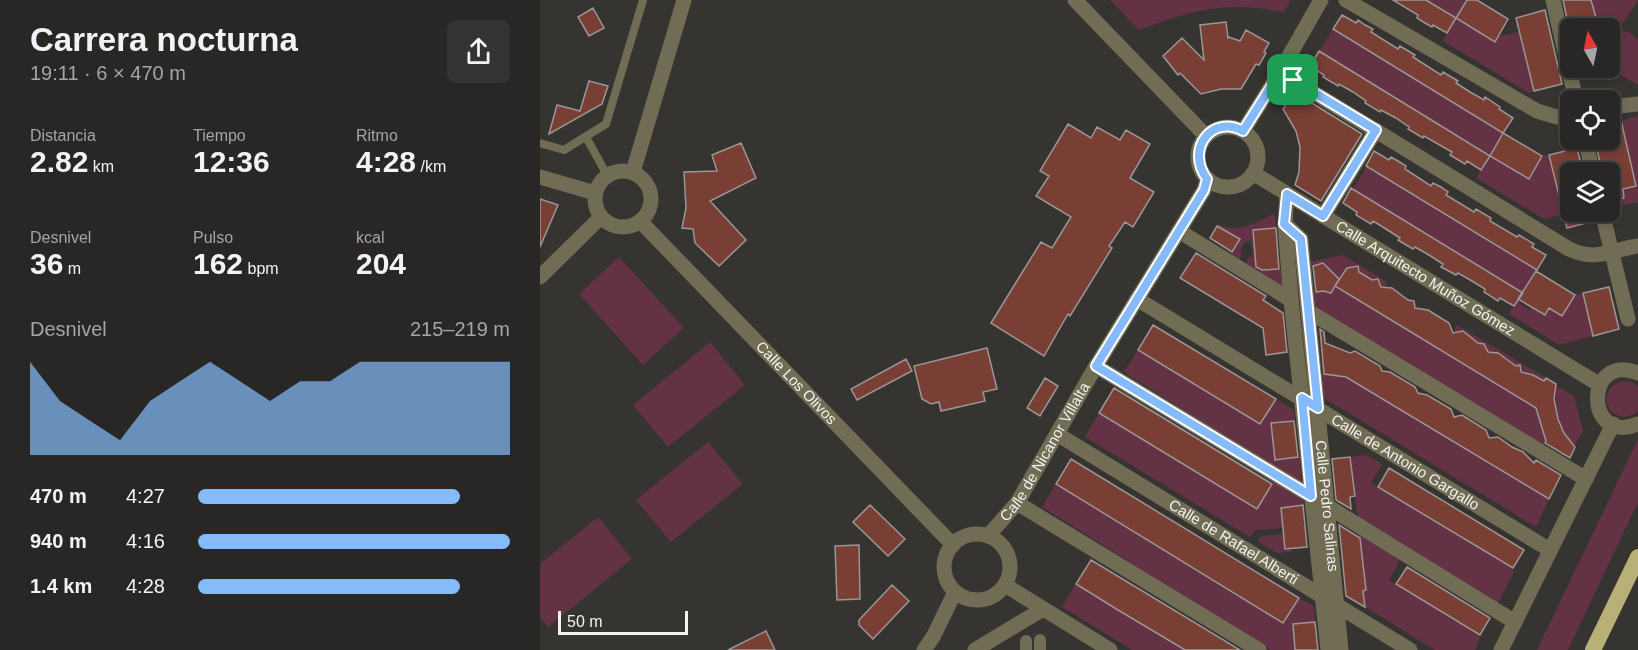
<!DOCTYPE html>
<html lang="es">
<meta charset="utf-8">
<style>
:root{--surface:#282725;--page:#343332;--text:#f1f3f6;--muted:#a5a5a7;--line:#444442;--accent:#85bbfb}
body{margin:0;font-family:Helvetica,sans-serif;background:var(--page);color:var(--text);height:100vh;display:flex;flex-direction:column;font-size:22px;white-space:nowrap}
*{box-sizing:border-box;margin:0}
p{font-size:20px;color:var(--muted)}
.icon{flex:none;width:33px;height:33px;fill:none;stroke:currentColor;stroke-width:2;stroke-linecap:round;stroke-linejoin:round}
.map{position:relative;flex:1;overflow:hidden}
.details{display:flex;flex-direction:column;background:var(--surface);width:540px}
.details>*{flex:none}
.needle{width:39px;rotate:351deg}
.fabs{position:absolute;left:1020px;top:18px;display:grid;gap:12px}
.fabs a{display:grid;place-items:center;width:60px;height:60px;border-radius:9px;background:var(--surface);box-shadow:0 3px 9px #0003,0 0 0 2px var(--line);font-size:30px}
.scale{position:absolute;left:18px;bottom:15px;width:130px;box-sizing:border-box;padding-left:6px;border:3px solid #f4f2f0;border-top:0;font-size:16px;line-height:21px;white-space:nowrap;color:#f4f2f0;-webkit-text-stroke:4px #363431;paint-order:stroke}
.pin{position:absolute;display:grid;place-items:center;width:51px;height:51px;color:#fff;margin:-26px;border-radius:12px;box-shadow:0 3px 9px #0006}
.round{display:grid;place-items:center;flex:none;width:63px;height:63px;border-radius:9px;background:var(--page)}
.headline{display:flex;align-items:center;justify-content:space-between;height:102px;padding:0 30px}
h1{font-size:33px;font-weight:600;line-height:45px}
.stats{display:grid;grid-template-columns:repeat(3,1fr);gap:9px;height:102px;padding:6px 30px}
.stats div{display:grid;align-content:center}
.stats b{font-size:30px;font-weight:600}
.stats small{font-size:16px;font-weight:400}
.stats p{font-size:16px}
.chart{height:168px;padding:12px 30px}
.chart p{display:flex;justify-content:space-between}
.chart svg{width:100%;height:108px;margin-top:6px;fill:var(--accent);opacity:.7}
ul{padding:0 30px;list-style:none;font-size:20px}
li{display:grid;grid-template-columns:96px 72px 1fr;align-items:center;height:45px}
li i{height:15px;border-radius:8px;background:var(--accent)}
main{display:flex;flex:1;min-height:0}
.map>svg:first-child{display:block}
.green{fill:#633245}
.building{fill:#793f35;stroke:#9b9695;stroke-width:1.5}
.lines{fill:none;stroke-linecap:round;stroke-linejoin:round}
.service{stroke:#716d55;stroke-width:8}
.pedestrian{stroke:#716d55;stroke-width:12}
.minor{stroke:#716d55;stroke-width:15}
.trunk{stroke:#b9b078;stroke-width:16}
.route-casing{stroke:#fff;stroke-width:12}
.route{stroke:#85bbfb;stroke-width:8}
.labels{text-anchor:middle;stroke-width:5;stroke-linejoin:round;paint-order:stroke}
.street-label{font-size:15px;fill:#f4f2f0;stroke:#363431}
</style>
<main>
<section class="details">
<div class="headline"><div><h1>Carrera nocturna</h1><p>19:11 · 6 × 470 m</p></div><a class="round"><svg class="icon" aria-label="share" viewBox="0 0 24 24"><path d="M12 15V3M7 8l5-5 5 5M5 13v7h14v-7"/></svg></a></div>
<div class="stats">
<div><p>Distancia</p><b>2.82<small> km</small></b></div>
<div><p>Tiempo</p><b>12:36</b></div>
<div><p>Ritmo</p><b>4:28<small> /km</small></b></div>
</div>
<div class="stats">
<div><p>Desnivel</p><b>36<small> m</small></b></div>
<div><p>Pulso</p><b>162<small> bpm</small></b></div>
<div><p>kcal</p><b>204</b></div>
</div>
<div class="chart"><p><span>Desnivel</span>215–219 m</p>
<svg viewBox="0 0 160 44" preserveAspectRatio="none"><path d="M0 44V6L10 22L20 30L30 38L40 22L50 14L60 6L70 14L80 22L90 14L100 14L110 6L120 6L130 6L140 6L150 6L160 6V44z"/></svg>
</div>
<ul>
<li><b>470 m</b>4:27<i style="width:84%"></i></li>
<li><b>940 m</b>4:16<i style="width:100%"></i></li>
<li><b>1.4 km</b>4:28<i style="width:84%"></i></li>
</ul>
</section>
<div class="map">
<svg width="1098" height="650" viewBox="0 0 1098 650">
<rect width="100%" height="100%" fill="#363431"/>
<!-- green -->
<path class="green" d="M570,0H751L744,11L740,12C686,0 649,11 599,30Z
M886,0H927L917,18L955,42L958,36L979,32L994,91L989,93L903,41L916,18Z
M1052,0H1098L1079,29L1089,32L1098,40V85L1069,68L1070,28H1059Z
M793,29L963,133L950,156L988,179L1002,156L1009,155L1024,214L1004,219L936,178L949,156L779,51Z
M1098,116V202L1070,209V192L1096,186L1081,121Z
M827,166L997,270L983,293L813,189Z
M732,214L735,215L736,228L713,230L716,270L741,269L743,289L706,267L708,257H713L711,241L705,242L700,251L702,255L698,262L689,257L700,239L677,226L678,224C696,234 717,223 732,214Z
M803,255L847,282L843,287L839,284L838,280L833,281L818,272L817,267L812,268L808,266L799,280L779,266L769,267V262Z
M79,257L144,328L103,365L39,294Z
M795,286L996,408L1006,440L1002,447L773,307L772,293L784,291L791,293Z
M1043,293L1053,336L1019,345L969,314L977,301L989,310L991,307L1004,315L1009,308L1022,316L1035,295Z
M917,325L1006,378L1003,383L993,375L989,376L980,371L979,366H976L958,353L953,355L923,332L918,333L914,330Z
M170,342L205,385L128,447L93,405Z
M598,350L720,424L736,399L754,410L755,420L732,423L735,460L762,457L763,460L760,461L762,485L584,372Z
M791,373L805,376L1009,499L996,527L784,398L780,374Z
M1081,381L1092,382L1098,386V411C1075,431 1050,394 1081,381Z
M1016,386L1034,396L1043,430L1034,446C1020,428 1013,410 1016,386Z
M559,413L717,509L734,481L763,499L764,505L742,508L743,528L715,530L710,537L545,437Z
M1098,439V502L1028,650H997Z
M168,442L203,484L131,542L96,500Z
M827,455L842,464L831,483L973,568L972,570L974,572L957,605L818,520L810,457Z
M516,484L743,623L759,598L774,606L775,622L753,625L755,650H730L502,507Z
M58,517L92,559L8,627L0,617V564Z
M819,533L861,558L849,580L941,636L935,650H895L825,607L823,591L826,590Z
M744,534L745,549H751V552L737,553L717,541L722,536Z
M536,584L645,650H592L522,607Z"/>
<!-- building -->
<path class="building" d="M853,0H886L916,18L907,33L893,25L892,27L885,23L877,18L878,15Z
M927,0H937L968,19L955,42L916,18Z
M1023,0H1051L1059,28H1030V33Z
M53,8L64,28L49,36L38,17Z
M1005,10L1022,84L994,91L976,18Z
M802,15L816,23L818,20L825,25L833,29L831,32L858,49L860,46L875,55L873,57L901,75L903,72L918,81L916,83L930,92L944,100L945,97L960,107L959,109L973,118L963,133L1002,156L989,179L950,156L963,133L793,29Z
M686,22L688,38L689,37L700,41L706,30L729,43L724,52L726,53L719,65L716,64L701,89H681L661,94L640,73L638,75L623,56L642,38L664,60L660,25Z
M779,51L950,156L941,170L927,161L925,164L910,155L912,152L884,136L883,138L868,129L869,127L856,118L841,110L840,112L825,103L826,101L813,92L799,84L798,86L783,77L784,75L770,66Z
M49,81L68,86L62,104L9,134L17,105L40,111Z
M754,92L822,134L781,201L755,185L759,172L760,147L756,131L743,109Z
M1080,116L1096,186L1083,189L1084,198L1070,202V172H1062L1055,140H1070V117Z
M528,124L551,138L557,127L580,140L586,130L610,144L590,178L614,192L593,227L585,222L569,246L572,248L530,316L528,314L504,356L451,323L501,242L512,248L531,217L496,196L509,176L500,171Z
M201,143L216,178L170,201L206,240L179,266L155,243L153,229L142,228L146,208L144,172L177,171L172,155Z
M1037,148L1043,172H1030V212H1053L1054,221L1027,228L1009,155Z
M834,151L849,160L851,157L858,161L866,166L865,169L891,186L893,183L901,187L908,192L906,195L934,212L936,209L951,218L950,221L977,237L979,235L994,244L992,247L1006,255L997,270L826,166Z
M811,188L983,293L974,306L960,298L958,301L944,292L945,289L932,281L918,273L916,275L901,267L903,264L889,255L875,247L873,249L858,240L860,238L846,229L833,221L831,224L816,215L817,212L803,203Z
M0,199L18,205L0,247Z
M677,226L700,239L692,252L670,238Z
M736,228L739,269L722,270L716,267L713,230Z
M656,253L726,296L723,300L743,313L747,352L726,355L723,328L640,278Z
M783,263L799,279L791,293L784,291L776,292L773,266Z
M818,266L819,272L832,280L838,279L841,287L852,288L868,300L874,301L875,308L888,310L909,323L913,333L923,331L938,343L944,344L948,352L958,353L976,366L980,365L981,372L993,375L1004,381L1006,378L1016,384L1014,399L1018,419L1024,433L1035,447L1030,458L1005,443L1006,441L996,408L795,286L807,268Z
M996,271L1035,295L1022,316L1009,308L1005,315L978,299Z
M1069,287L1079,329L1053,336L1043,293Z
M613,325L736,399L720,424L598,350Z
M780,329L784,332L785,343L810,353L815,351L840,366L842,371L850,372L875,387L878,393L887,395L911,409L914,417L922,415L946,430L949,438L958,437L972,447L983,452L994,463L996,460L1021,475L1009,499L806,377L784,374Z
M447,348L457,389L443,392L445,401L401,411L399,402L391,404L382,399L374,366Z
M366,359L372,371L317,400L311,389Z
M505,378L518,386L500,416L487,408Z
M574,388L732,484L717,509L559,413Z
M754,421L758,457L735,460L731,423Z
M810,457L815,496L810,497L811,509L796,500L792,459Z
M531,459L759,598L743,623L516,484Z
M849,468L984,550L973,568L838,487Z
M330,505L365,539L348,556L313,522Z
M763,505L767,547L745,549L741,508Z
M799,525L820,538L826,590L823,591L825,607L806,596Z
M319,545L320,599L297,600L295,546Z
M551,560L700,650H645L578,610L536,584Z
M867,567L950,618L940,635L856,584Z
M352,585L369,601L333,639L319,625V620Z
M775,622L778,650H755L753,624Z
M226,631L235,650H188Z"/>
<g class="lines">
<!-- service -->
<path class="service" d="M46,137L67,175
M0,143L24,150L66,124L103,0"/>
<!-- pedestrian -->
<path class="pedestrian" d="M486,650V641
M500,650V640"/>
<!-- minor -->
<g class="minor">
<path d="M535,0L666,136"/>
<path d="M806,0L997,111L1017,117L1030,115"/>
<path d="M1013,0L1036,100"/>
<path d="M740,72L1029,249C1057,262 1070,250 1098,246"/>
<path d="M1070,107L1098,104"/>
<circle cx="688" cy="157" r="30"/>
<path d="M703,131L740,72L781,0"/>
<path d="M1045,140L1053,172"/>
<circle cx="83" cy="199" r="28"/>
<path d="M93,172L144,0"/>
<path id="s1" d="M713,173L1060,385"/>
<path d="M0,177L55,193"/>
<path d="M747,194L745,224L751,300L788,650"/>
<path d="M1062,212L1088,319"/>
<path d="M783,216L836,130"/>
<path id="s2" d="M100,221L413,545"/>
<path id="s3" d="M745,224L761,239L801,650"/>
<path d="M639,231L751,300"/>
<path d="M0,277L61,217"/>
<path id="s4" d="M597,299L1010,550"/>
<path d="M768,311L1046,479"/>
<path d="M556,366L771,496"/>
<path d="M1098,373C1043,352 1045,446 1098,424"/>
<path id="s5" d="M517,434L870,650"/>
<path d="M477,503L719,650"/>
<path d="M787,506L975,622"/>
<circle cx="437" cy="567" r="33"/>
<path id="s6" d="M448,536L477,503L556,366L664,190L667,179"/>
<path d="M465,585L570,650"/>
<path d="M384,650L393,637L415,592"/>
<path d="M435,650L503,609"/>
<path d="M961,650L1073,424"/>
</g>
<!-- trunk -->
<path class="trunk" d="M1053,650L1098,557"/>
</g>
<g class="lines">
<!-- route casing -->
<g class="route-casing">
<path id="route" d="M740,72L836,130L783,216L747,194L744,224L761,239L778,408L762,398L771,496L556,366L664,190L667,179C645,149 672,114 703,131Z"/>
</g>
<!-- route -->
<use href="#route" class="route"/>
</g>
<g class="labels">
<!-- street labels -->
<g class="street-label">
<text dy="5" stroke="none"><textPath href="#s1" startOffset="202">Calle Arquitecto Muñoz Gómez</textPath></text>
<text dy="5" stroke="none"><textPath href="#s2" startOffset="225">Calle Los Olivos</textPath></text>
<text dy="5" stroke="none"><textPath href="#s6" startOffset="102">Calle de Nicanor Villalta</textPath></text>
<text dy="5" stroke="none"><textPath href="#s4" startOffset="314">Calle de Antonio Gargallo</textPath></text>
<text dy="5" stroke="none"><textPath href="#s3" startOffset="290">Calle Pedro Salinas</textPath></text>
<text dy="5" stroke="none"><textPath href="#s5" startOffset="207">Calle de Rafael Alberti</textPath></text>
</g>
</g>
</svg>
<div class="fabs">
<a><svg class="needle" viewBox="-14 -14 28 28"><path d="M0-13l5 13h-10z" fill="#e53935"/><path d="M0 13l5-13h-10z" fill="#a5a5a7"/></svg></a>
<a><svg class="icon" aria-label="locate" viewBox="0 0 24 24"><circle cx="12" cy="12" r="6"/><path d="M12 2v4M12 18v4M2 12h4M18 12h4"/></svg></a>
<a><svg class="icon" aria-label="layers" viewBox="0 0 24 24"><path d="M12 4l9 5-9 5-9-5zM3 14l9 5 9-5"/></svg></a>
</div>
<div class="scale">50 m</div>
<div class="pin" style="left:753px;top:80px;background:#1e9e55"><svg class="icon" aria-label="arrive" viewBox="0 0 24 24"><path d="M6 21V4h12l-3 4 3 4H6"/></svg></div>
</div>
</main>
